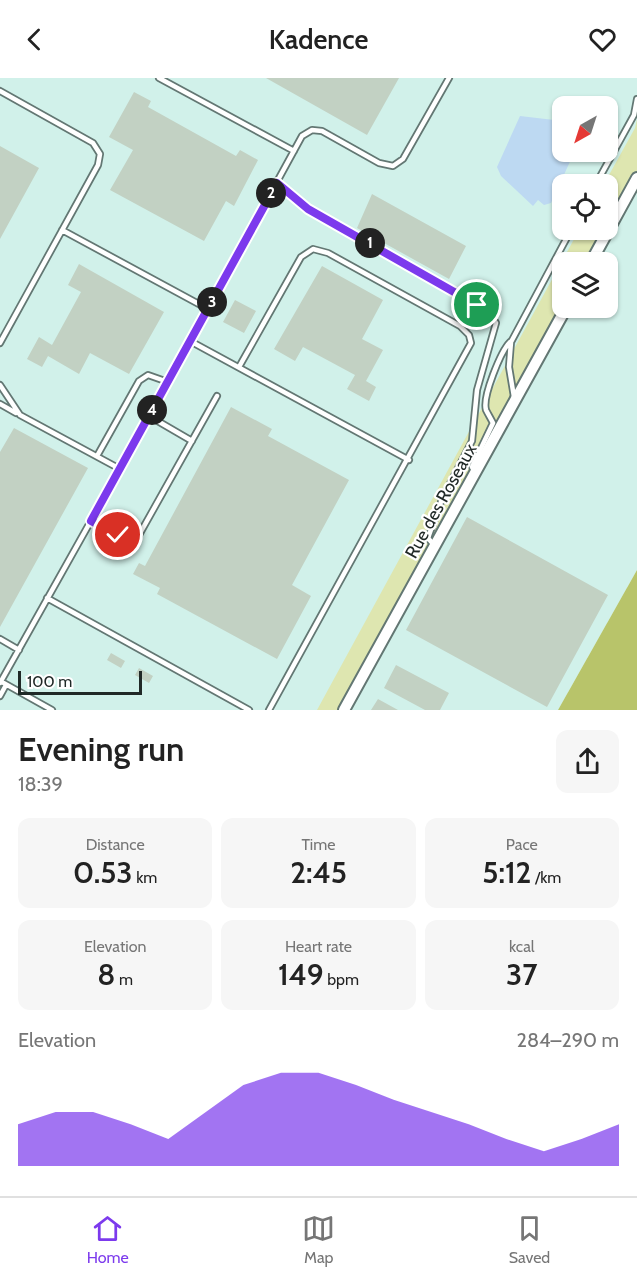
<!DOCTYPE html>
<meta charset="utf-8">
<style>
:root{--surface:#fff;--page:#f6f6f6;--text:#222;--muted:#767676;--line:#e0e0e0;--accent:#7c3aed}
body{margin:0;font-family:Cabin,sans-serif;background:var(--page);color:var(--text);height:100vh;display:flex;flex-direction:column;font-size:22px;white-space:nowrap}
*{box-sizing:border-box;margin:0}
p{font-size:20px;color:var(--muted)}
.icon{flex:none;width:33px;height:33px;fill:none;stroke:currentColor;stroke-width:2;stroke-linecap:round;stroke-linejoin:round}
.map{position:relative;height:632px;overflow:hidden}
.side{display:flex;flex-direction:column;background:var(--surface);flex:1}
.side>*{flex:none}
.needle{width:39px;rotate:219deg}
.buttons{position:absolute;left:552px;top:18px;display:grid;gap:12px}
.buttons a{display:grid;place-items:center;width:66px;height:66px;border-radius:12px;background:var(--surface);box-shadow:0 2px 4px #0004;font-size:30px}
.scale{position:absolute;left:18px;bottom:15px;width:124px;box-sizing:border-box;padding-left:6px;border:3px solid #202927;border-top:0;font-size:16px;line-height:21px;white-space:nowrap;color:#202927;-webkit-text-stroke:4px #fff;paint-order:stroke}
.pin{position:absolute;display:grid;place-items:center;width:51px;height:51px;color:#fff;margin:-26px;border:3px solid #fff;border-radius:50%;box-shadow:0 2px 6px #0007}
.km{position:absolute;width:30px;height:30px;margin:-15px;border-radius:50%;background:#222;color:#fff;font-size:16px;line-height:30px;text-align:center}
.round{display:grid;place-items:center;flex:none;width:63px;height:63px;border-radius:12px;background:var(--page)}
.overview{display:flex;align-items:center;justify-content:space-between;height:102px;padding:0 18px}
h1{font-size:33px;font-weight:600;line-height:45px}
.stats{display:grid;grid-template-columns:repeat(3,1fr);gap:9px;height:102px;padding:6px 18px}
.stats div{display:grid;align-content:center;border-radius:12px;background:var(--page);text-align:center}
.stats b{font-size:30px;font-weight:600}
.stats small{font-size:16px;font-weight:400}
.stats p{font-size:16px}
.chart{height:168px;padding:12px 18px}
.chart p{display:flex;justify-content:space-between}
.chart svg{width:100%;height:108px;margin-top:6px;fill:var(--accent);opacity:.7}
header{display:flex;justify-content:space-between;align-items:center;height:78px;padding:0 18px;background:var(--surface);font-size:27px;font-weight:600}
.dock{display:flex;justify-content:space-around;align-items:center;height:84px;border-top:2px solid var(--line);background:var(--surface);font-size:16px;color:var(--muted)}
.dock a{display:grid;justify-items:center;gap:3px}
.dock .current{color:var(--accent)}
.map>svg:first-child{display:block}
.built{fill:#d1f1ea;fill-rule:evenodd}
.green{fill:#dee6b0}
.forest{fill:#b8c46a}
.water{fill:#bdd9f2}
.building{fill:#c2d1c3}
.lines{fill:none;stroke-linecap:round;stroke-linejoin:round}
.service-casing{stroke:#637773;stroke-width:8}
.tertiary-casing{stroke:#637773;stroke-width:14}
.service{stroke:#fff;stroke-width:4.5}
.tertiary{stroke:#fff;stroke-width:10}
.route-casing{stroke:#fff;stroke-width:12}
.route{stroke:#7c3aed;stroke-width:8}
.labels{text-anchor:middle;stroke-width:4.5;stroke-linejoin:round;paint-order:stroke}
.street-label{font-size:18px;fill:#202927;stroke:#fff}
</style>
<header><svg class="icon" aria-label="back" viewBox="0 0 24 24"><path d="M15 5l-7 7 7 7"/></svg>Kadence<svg class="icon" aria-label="heart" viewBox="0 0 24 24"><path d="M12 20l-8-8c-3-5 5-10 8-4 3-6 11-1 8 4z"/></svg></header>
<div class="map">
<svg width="637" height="632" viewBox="0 0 637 632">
<rect width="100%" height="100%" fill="#e6fdf8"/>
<!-- built -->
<path class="built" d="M0,0H637V492L558,632H0ZM562,28H608V74H562ZM562,106H608V152H562ZM562,184H608V230H562Z"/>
<!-- green -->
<path class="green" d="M637,41V100L591,184H562V230L344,632H317L579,152H608V106H604L635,50Z"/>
<!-- forest -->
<path class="forest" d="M637,492V632H558Z"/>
<!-- water -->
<path class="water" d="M520,38L554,42L556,52L562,60V74H571L573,77L551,125L544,127L538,122L533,128L501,98L497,89Z"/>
<!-- building -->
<path class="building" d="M266,0H399L367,57Z
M134,14L151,23L148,29L236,78L240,72L258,82L234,128L226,123L204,163L110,112L133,72L109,59Z
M0,68L39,90L0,161Z
M372,116L466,168L449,201L357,150Z
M79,186L164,234L129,296L90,275L79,296L48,278L42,289L27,281L39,259L52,267L81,214L68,207Z
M322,188L383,222L362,261L383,272L366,303L376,309L369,323L347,311L355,297L303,269L295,283L274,271Z
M235,222L256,233L244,255L223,244Z
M231,329L272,351L268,358L349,402L292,507L311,518L277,581L157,516L160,510L133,496L139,485L145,488Z
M14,350L88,390L0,549V374Z
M467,439L608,517L547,629L406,552Z
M111,575L125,583L121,590L107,582Z
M396,587L449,615L440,632H425L384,610Z
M139,590L153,598L149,605L135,597Z
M378,621L398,632H371Z"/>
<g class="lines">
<!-- service casing -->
<g class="service-casing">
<path id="service" d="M159,0L294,73
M0,13L93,65L100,76L98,87L0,265
M277,105L308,131L489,234L496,245L477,312L472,363L442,421L428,460L433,466
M596,106L634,37L637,21
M62,152L208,231
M190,263L409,382
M239,289L301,179L313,171L328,175L460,248L469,257L471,265L269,632
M0,307L20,337L120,391L0,605
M514,319L509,289L511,264L571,152
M0,326L16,335
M149,338L192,363
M97,378L139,303L148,297L168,304
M120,391L302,58L312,52L322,53L379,85L393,88L403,81L449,0
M475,394L472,389L493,345C491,341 488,336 486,332C482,319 501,273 510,264
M91,443L134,466L217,318
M47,520L249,632
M0,561L19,572
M0,603L52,632
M0,618L6,607"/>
</g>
<!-- tertiary casing -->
<g class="tertiary-casing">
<path id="tertiary" d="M591,184L637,100
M344,632L566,230"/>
</g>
<!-- service -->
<use href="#service" class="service"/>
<!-- tertiary -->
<use href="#tertiary" class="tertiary"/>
</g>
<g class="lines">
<!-- route casing -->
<g class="route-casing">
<path id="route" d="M118,457L91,443L277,105L308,131L477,227"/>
</g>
<!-- route -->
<use href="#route" class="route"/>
</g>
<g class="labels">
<!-- street labels -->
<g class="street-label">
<text transform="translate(441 423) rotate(-61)" y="6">Rue des Roseaux</text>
</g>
</g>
</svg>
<div class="buttons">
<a><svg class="needle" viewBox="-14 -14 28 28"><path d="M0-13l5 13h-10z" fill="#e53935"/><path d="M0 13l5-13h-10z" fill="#767676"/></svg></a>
<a><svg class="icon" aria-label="locate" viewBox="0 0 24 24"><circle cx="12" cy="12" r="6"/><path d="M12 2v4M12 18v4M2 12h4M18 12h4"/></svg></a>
<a><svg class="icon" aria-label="layers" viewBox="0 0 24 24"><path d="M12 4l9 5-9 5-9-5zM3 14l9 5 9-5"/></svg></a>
</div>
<div class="scale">100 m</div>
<div class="pin" style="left:477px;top:227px;background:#1e9e55"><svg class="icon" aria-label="arrive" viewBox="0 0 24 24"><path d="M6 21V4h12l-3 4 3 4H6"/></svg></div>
<div class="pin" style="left:118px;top:457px;background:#d93025"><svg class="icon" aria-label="check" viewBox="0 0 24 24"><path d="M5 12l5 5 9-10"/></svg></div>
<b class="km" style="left:370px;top:165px">1</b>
<b class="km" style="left:271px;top:115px">2</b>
<b class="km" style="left:212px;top:224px">3</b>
<b class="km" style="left:152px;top:332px">4</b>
</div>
<section class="side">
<div class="overview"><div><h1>Evening run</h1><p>18:39</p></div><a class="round"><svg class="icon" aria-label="share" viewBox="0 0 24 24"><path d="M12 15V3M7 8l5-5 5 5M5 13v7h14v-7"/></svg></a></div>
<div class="stats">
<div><p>Distance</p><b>0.53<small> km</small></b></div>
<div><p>Time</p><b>2:45</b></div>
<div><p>Pace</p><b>5:12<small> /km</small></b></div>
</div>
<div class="stats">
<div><p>Elevation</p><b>8<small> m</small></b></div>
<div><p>Heart rate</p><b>149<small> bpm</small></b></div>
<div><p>kcal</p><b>37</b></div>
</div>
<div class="chart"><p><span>Elevation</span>284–290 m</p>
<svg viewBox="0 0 160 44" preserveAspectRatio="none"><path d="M0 44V27L10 22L20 22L30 27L40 33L50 22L60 11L70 6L80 6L90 11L100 17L110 22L120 27L130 33L140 38L150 33L160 27V44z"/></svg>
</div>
</section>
<nav class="dock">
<a class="current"><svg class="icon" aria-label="home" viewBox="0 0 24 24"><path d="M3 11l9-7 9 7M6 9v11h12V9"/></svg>Home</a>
<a><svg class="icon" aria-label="map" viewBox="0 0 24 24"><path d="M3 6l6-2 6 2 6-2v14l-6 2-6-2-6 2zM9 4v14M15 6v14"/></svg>Map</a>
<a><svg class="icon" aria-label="saved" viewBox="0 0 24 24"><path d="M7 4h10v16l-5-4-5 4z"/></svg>Saved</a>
</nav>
